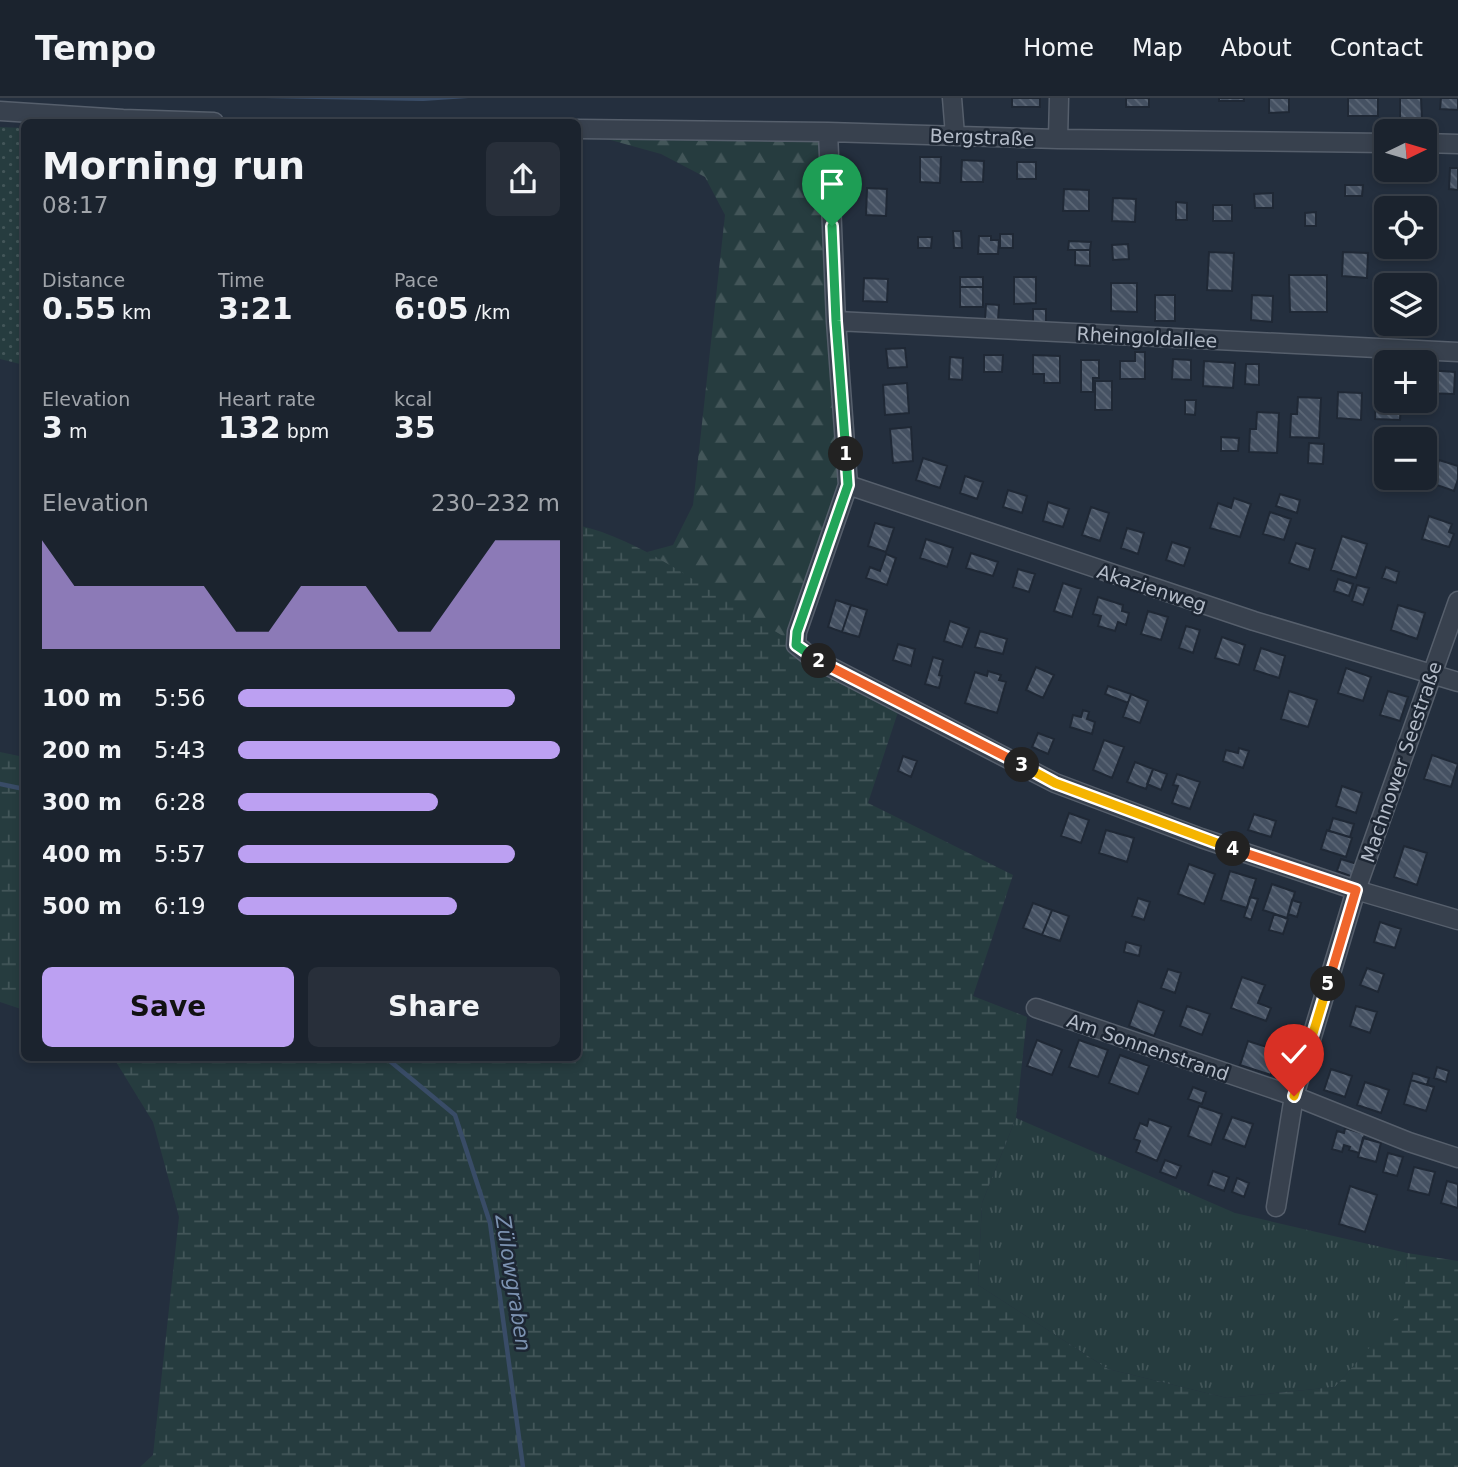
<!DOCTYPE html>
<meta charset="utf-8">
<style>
:root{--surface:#1b232e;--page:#282f3a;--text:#f1f3f6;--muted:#a0a4aa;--line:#39404a;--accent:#bca0f2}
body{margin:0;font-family:"DejaVu Sans",sans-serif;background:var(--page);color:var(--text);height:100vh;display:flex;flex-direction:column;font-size:26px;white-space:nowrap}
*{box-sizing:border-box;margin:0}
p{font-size:23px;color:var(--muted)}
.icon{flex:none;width:38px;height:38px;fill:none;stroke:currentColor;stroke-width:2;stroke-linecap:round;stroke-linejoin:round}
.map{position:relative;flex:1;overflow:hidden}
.drawer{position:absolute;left:21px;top:21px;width:560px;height:942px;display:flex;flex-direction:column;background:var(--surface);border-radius:10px;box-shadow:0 4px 10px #0003,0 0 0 2px var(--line)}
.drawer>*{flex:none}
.needle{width:46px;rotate:85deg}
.controls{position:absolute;left:1374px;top:21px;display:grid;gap:14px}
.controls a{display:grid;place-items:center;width:63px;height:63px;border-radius:10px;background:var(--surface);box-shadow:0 4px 10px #0003,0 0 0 2px var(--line);font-size:35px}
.pin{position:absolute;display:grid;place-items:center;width:60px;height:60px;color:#fff;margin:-72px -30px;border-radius:50% 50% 50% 0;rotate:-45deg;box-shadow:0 0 7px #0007}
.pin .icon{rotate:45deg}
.km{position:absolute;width:35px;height:35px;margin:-18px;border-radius:50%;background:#222;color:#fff;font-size:19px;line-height:35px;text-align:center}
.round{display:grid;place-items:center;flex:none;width:74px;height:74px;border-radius:10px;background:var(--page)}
.overview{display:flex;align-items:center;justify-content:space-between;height:119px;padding:0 21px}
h1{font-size:38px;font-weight:700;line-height:52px}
.figures{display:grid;grid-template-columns:repeat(3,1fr);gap:10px;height:119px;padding:7px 21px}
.figures div{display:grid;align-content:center}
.figures b{font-size:30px;font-weight:700}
.figures small{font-size:19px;font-weight:400}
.figures p{font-size:19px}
.chart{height:196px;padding:14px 21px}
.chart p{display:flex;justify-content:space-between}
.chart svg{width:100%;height:126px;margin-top:7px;fill:var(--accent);opacity:.7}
.button{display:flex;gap:14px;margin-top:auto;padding:14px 21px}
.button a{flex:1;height:80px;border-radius:10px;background:var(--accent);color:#111;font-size:28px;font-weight:700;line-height:80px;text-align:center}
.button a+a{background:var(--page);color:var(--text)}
ul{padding:0 21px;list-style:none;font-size:23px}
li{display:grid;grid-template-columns:112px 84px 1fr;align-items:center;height:52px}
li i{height:18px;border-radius:9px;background:var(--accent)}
header{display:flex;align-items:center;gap:42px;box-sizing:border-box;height:98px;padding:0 35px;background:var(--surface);border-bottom:2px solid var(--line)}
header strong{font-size:33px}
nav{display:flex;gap:38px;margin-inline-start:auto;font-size:24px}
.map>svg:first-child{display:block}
.grass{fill:url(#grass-tufts)}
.forest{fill:url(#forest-firs)}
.wetland{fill:url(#wetland-marsh)}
.park{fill:url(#park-dots)}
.water{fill:url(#water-rules)}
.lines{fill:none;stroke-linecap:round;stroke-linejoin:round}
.stream{stroke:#394c67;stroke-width:4.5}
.building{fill:url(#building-back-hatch);stroke:#1f2835;stroke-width:2}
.minor-casing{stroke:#565f6c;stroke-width:21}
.minor{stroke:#38414e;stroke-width:18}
.split-1-casing{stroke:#fff;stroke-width:14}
.split-2-casing{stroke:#fff;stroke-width:14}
.split-3-casing{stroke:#fff;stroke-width:14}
.split-4-casing{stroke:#fff;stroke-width:14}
.split-5-casing{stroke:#fff;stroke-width:14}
.split-6-casing{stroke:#fff;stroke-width:14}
.split-1{stroke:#22a559;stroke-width:9}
.split-2{stroke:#22a559;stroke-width:9}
.split-3{stroke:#f0652b;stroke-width:9}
.split-4{stroke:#f5b400;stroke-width:9}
.split-5{stroke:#f0652b;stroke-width:9}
.split-6{stroke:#f5b400;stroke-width:9}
.labels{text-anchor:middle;stroke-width:5;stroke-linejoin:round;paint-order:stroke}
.street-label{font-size:19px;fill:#b4bcc9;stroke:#1d2633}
.water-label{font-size:21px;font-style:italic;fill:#7c92b1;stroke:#1d2633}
</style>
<header>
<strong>Tempo</strong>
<nav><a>Home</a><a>Map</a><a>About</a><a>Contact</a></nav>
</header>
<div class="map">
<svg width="1458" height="1369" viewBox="0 0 1458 1369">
<defs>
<pattern id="grass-tufts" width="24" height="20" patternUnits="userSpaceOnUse" patternTransform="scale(1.75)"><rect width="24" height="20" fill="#263c3f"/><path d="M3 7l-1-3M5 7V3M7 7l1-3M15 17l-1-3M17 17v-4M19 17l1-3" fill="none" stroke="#435659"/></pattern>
<pattern id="forest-firs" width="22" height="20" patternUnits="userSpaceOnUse" patternTransform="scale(1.75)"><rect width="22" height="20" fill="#263c3f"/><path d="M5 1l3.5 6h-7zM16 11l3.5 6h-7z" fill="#435659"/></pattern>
<pattern id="wetland-marsh" width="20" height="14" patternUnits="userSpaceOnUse" patternTransform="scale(1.75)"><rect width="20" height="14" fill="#263c3f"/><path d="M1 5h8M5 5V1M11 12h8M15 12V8" fill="none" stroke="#435659"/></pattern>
<pattern id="park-dots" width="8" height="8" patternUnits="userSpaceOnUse" patternTransform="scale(1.75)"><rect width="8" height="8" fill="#263c3f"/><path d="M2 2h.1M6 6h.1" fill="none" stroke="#435659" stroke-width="1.8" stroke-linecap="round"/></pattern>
<pattern id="water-rules" width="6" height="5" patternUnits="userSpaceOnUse" patternTransform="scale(1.75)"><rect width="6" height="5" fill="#394c67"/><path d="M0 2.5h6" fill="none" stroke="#53647b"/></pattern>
<pattern id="building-back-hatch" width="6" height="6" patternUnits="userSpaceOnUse" patternTransform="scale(1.75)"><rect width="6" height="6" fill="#455162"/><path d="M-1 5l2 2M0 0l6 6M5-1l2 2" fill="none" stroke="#5d6877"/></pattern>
</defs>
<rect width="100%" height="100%" fill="#242f3e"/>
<!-- grass -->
<path class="grass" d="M1016,1020L1235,1115L1407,1155L1405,1210L1335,1289L1227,1300L1108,1271L978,1187L982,1105Z"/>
<!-- forest -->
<path class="forest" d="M578,33L828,34L848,387L796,547L647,454L673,447L693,407L725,117L705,79L661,56Z"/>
<!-- wetland -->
<path class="wetland" d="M578,427C641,442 697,485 752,519C801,550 851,577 901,605L868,705L1013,777L973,898L1027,919L1016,1020L982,1105L978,1187L1108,1271L1227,1300L1335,1289L1404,1210L1407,1155L1458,1163V1369H140L153,1357L179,1119L153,1024L113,959H578Z
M0,654L24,659V912L0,904Z"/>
<!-- park -->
<path class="park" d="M0,29L24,30V267L0,261Z"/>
<!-- water -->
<path class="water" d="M265,0H468L423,3Z"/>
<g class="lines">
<!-- stream -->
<path class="stream" d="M0,686L24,691
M385,959L455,1017L490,1125L523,1369"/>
</g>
<!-- building -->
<path class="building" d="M1012,0H1040V9H1012Z
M1126,0H1149V9H1126Z
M1219,0H1244V3H1219Z
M1269,0H1289V14L1269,15Z
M1348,0H1378V18H1348Z
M1400,0H1421L1422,21H1400Z
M1441,0H1458V12L1440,11Z
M920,59H941L940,85L920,84Z
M962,62L984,63L983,84H961Z
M1017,64H1036V81H1017Z
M1450,70H1458V92L1449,91Z
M1345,87H1363L1362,98H1345Z
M867,90L887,91L886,118L866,117Z
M1064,91L1089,92V113H1063Z
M1273,95V110H1255L1254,96Z
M1113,100L1136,101L1135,124L1112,123Z
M1397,101L1415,102L1414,110H1396Z
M1176,104L1187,105V122H1176Z
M1213,107H1232V123H1213Z
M1316,114V128H1305V115Z
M953,133H961L962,150H954Z
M1000,136H1013V150H1000Z
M979,138H991V142H999L998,156H978Z
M918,139H932L931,150H918Z
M1069,143L1091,144L1090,152H1068Z
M1128,146L1129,161L1113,162L1112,147Z
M1075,152H1090V168L1075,167Z
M1209,154L1234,155L1232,193L1207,192Z
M1343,154L1368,155L1367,180L1342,178Z
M1289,177H1327V214H1290Z
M960,179H983V189H960Z
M1014,179H1036V205L1014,206Z
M864,180L888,181L887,204L863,203Z
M1111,185H1137V214L1111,213Z
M960,189H983V209H960Z
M1155,197H1175V223H1155Z
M1252,197L1273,198L1272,224L1251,222Z
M986,206L999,207L998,223L985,222Z
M1033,211H1046V224H1033Z
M905,250L907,269L888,270L886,251Z
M1135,254H1145V281H1120V263H1135Z
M984,257H1003L1002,274H984Z
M1033,257L1060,258V285H1044V276H1033Z
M950,259L963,260L962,282L949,281Z
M1173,261L1191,262V282L1172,281Z
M1081,262H1099V280H1093V294H1081Z
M1204,263L1235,265L1233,290L1203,288Z
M1246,266H1259V287L1245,286Z
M1427,272L1455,274L1454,296L1426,295Z
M1095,283H1112V312H1095Z
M907,285L909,315L885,317L883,287Z
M1338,294L1362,295L1361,322L1337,320Z
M1376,295H1386V303H1401L1400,322L1375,321Z
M1298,299L1321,300L1319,340L1290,339L1291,316H1297Z
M1185,302H1196L1195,317L1185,316Z
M1257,314L1279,315L1277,355L1249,354L1250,331H1256Z
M911,329L913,363L893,365L890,331Z
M1221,339L1239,340L1238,353H1221Z
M1309,345L1324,346L1323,366L1308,365Z
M923,360L947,368L940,390L916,382Z
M1439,362L1458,368V381L1454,393L1431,385Z
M965,378L983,384L977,401L960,395Z
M1008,392L1027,398L1022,415L1003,409Z
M1280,396L1300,402L1297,415L1276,408Z
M1234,400L1251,406L1240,439L1210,430L1218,405L1231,410Z
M1048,404L1069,411L1063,429L1043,423Z
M1091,409L1109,415L1100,443L1082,437Z
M1270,414L1291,421L1284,442L1263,436Z
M1429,418L1452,426L1449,434L1454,436L1449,449L1422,441Z
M875,425L894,430L886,454L868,448Z
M1127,430L1144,435L1138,456L1121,450Z
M1342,438L1367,446L1356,480L1331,472Z
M926,441L953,450L947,469L920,460Z
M1172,444L1190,450L1184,468L1166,462Z
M1296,445L1315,451L1309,472L1289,465Z
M971,455L998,464L993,478L966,470Z
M886,456L896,460L887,487L866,480L870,469L880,473Z
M1386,469L1399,474L1396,485L1382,480Z
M1018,471L1035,476L1029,494L1013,489Z
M1338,481L1353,486L1349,498L1334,493Z
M1063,485L1081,491L1072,519L1054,513Z
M1357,487L1369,490L1363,507L1352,503Z
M1098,499L1123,507L1122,513L1129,515L1126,527L1118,524L1115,533L1098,528L1101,518L1093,516Z
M836,502L851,507L842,534L828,529Z
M851,507L867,512L859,539L842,534Z
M1398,507L1425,515L1417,541L1391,532Z
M1148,513L1168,519L1161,542L1141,536Z
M950,523L969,530L962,549L944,543Z
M1186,528L1200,532L1193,555L1179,550Z
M980,533L1007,541L1003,556L975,549Z
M1222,539L1245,547L1239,567L1215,560Z
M898,546L915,551L911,568L893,562Z
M1261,550L1285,558L1279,580L1254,572Z
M933,559L943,562L939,577L942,578L939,590L925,586Z
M1036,569L1054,577L1043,600L1026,592Z
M1346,570L1371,579L1363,603L1338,595Z
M988,573L1001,577L999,582L1006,584L997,615L965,605L975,574L987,578Z
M1108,588L1131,596L1128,605L1105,596Z
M1289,593L1317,602L1308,629L1281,621Z
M1388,593L1408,599L1400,623L1380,617Z
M1131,596L1148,603L1140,625L1123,619Z
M1083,612L1089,614L1087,621L1095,624L1092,636L1070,629L1073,617L1081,619Z
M1038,635L1054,641L1048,656L1032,649Z
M1104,642L1124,649L1112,680L1093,672Z
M1239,650L1249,653L1243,670L1223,663L1226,652L1238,655Z
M1432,657L1458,666L1451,689L1424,681Z
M903,658L917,663L911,679L898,673Z
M1135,664L1153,671L1146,691L1127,684Z
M1153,671L1167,676L1161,692L1147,686Z
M1177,676L1200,684L1190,711L1172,705L1178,688L1173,687Z
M1342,688L1362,695L1356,715L1336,708Z
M1069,715L1089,722L1081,745L1061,738Z
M1254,716L1276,723L1271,739L1248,732Z
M1333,720L1354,726L1350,739L1329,733Z
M1106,732L1134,740L1127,764L1099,755Z
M1327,732L1352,740L1346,759L1321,751Z
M1404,748L1427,755L1417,787L1394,779Z
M1341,761L1357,766L1353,779L1337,773Z
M1189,766L1215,776L1204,806L1178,796Z
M1230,773L1256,781L1247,810L1221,802Z
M1272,786L1295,794L1287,820L1263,812Z
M1250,799L1258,801L1251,822L1244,819Z
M1138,800L1150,804L1144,822L1132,818Z
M1292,802L1301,805L1297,819L1288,816Z
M1033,805L1052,812L1042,837L1023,830Z
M1052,812L1069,818L1060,843L1042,837Z
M1274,816L1288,821L1283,836L1269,832Z
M1380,824L1401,831L1395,850L1374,844Z
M1126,844L1141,848L1139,858L1124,854Z
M1367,870L1384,876L1378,894L1360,887Z
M1168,871L1181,875L1175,895L1161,890Z
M1242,879L1265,887L1258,905L1271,910L1266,923L1231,910Z
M1138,903L1164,913L1154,938L1129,928Z
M1187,908L1210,916L1202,937L1180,928Z
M1356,908L1377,914L1370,935L1350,928Z
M1037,942L1062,952L1052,977L1027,968Z
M1079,942L1108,952L1098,979L1069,969Z
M1248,943L1279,953L1271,977L1240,967Z
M1120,957L1149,968L1138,996L1109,985Z
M1437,969L1449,973L1446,984L1434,980Z
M1331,971L1352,978L1345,999L1324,992Z
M1413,975L1429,980L1427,987L1411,982Z
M1411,982L1434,989L1426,1013L1404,1006Z
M1365,984L1389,992L1381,1015L1357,1007Z
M1193,989L1206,994L1202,1006L1188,1001Z
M1199,1008L1222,1016L1211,1047L1188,1038Z
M1232,1019L1253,1026L1245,1049L1223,1041Z
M1149,1021L1171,1029L1157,1063L1136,1054L1140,1043L1134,1041L1140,1025L1147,1028Z
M1345,1030L1365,1036L1359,1055L1349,1052L1350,1049L1344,1047L1342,1054L1332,1051L1337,1033L1344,1035Z
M1363,1040L1381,1045L1376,1064L1358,1059Z
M1388,1055L1403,1059L1397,1078L1383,1074Z
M1165,1062L1181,1068L1176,1080L1160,1074Z
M1414,1069L1435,1074L1429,1097L1408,1092Z
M1213,1073L1229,1079L1224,1093L1208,1087Z
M1237,1080L1249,1085L1244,1099L1232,1094Z
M1447,1083L1458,1086V1110L1441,1105Z
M1350,1088L1377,1097L1365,1134L1339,1126Z"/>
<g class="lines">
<!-- minor casing -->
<g class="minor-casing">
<path id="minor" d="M952,0L955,37
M0,13L123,21L214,24
M578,31L828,34L1058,41L1386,45
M828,34L836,223L848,387L797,534L796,547L811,559L1055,685L1201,740L1356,792L1458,822
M1058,41L1059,0
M1424,45L1458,46
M836,223L1458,254
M848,387L1254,523L1458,584
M1036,910L1294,998L1409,1044L1458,1060
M1276,1109L1294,998L1356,792L1458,503"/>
</g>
<!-- minor -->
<use href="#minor" class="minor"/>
</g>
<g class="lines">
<!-- split-1 casing -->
<g class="split-1-casing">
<path id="split-1" d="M832,128L836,223L846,356"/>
</g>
<!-- split-2 casing -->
<g class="split-2-casing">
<path id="split-2" d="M819,563L796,547L797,534L848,387L846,356"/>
</g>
<!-- split-3 casing -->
<g class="split-3-casing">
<path id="split-3" d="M819,563L1022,667"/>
</g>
<!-- split-4 casing -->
<g class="split-4-casing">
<path id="split-4" d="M1022,667L1055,685L1233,751"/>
</g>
<!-- split-5 casing -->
<g class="split-5-casing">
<path id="split-5" d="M1233,751L1356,792L1328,886"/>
</g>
<!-- split-6 casing -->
<g class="split-6-casing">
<path id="split-6" d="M1294,998L1328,886"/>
</g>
<!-- split-1 -->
<use href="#split-1" class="split-1"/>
<!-- split-2 -->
<use href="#split-2" class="split-2"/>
<!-- split-3 -->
<use href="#split-3" class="split-3"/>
<!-- split-4 -->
<use href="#split-4" class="split-4"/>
<!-- split-5 -->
<use href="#split-5" class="split-5"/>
<!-- split-6 -->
<use href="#split-6" class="split-6"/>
</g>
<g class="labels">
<!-- street labels -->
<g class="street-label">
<text transform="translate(982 39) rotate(2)" y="7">Bergstraße</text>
<text transform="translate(1147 239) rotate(3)" y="7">Rheingoldallee</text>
<text transform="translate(1152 490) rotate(18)" y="7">Akazienweg</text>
<text transform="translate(1401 664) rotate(-71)" y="7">Machnower Seestraße</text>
<text transform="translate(1148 949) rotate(19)" y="7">Am Sonnenstrand</text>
</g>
<!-- water labels -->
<g class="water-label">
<text transform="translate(513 1185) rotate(81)" y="7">Zülowgraben</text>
</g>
</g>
</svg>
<div class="controls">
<a><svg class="needle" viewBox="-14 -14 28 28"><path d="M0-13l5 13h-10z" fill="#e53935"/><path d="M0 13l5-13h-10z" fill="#a0a4aa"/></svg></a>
<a><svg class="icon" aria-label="locate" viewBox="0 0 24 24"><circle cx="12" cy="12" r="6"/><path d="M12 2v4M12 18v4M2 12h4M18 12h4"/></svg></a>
<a><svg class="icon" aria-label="layers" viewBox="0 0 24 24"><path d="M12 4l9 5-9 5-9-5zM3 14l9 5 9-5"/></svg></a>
<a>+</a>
<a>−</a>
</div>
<div class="pin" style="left:832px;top:128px;background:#1e9e55"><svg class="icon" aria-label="arrive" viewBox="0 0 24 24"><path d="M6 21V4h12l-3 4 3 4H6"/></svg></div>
<div class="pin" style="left:1294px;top:998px;background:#d93025"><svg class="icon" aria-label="check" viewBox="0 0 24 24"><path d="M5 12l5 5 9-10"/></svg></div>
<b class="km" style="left:846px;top:356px">1</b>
<b class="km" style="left:819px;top:563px">2</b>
<b class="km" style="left:1022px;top:667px">3</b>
<b class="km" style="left:1233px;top:751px">4</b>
<b class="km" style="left:1328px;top:886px">5</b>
<section class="drawer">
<div class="overview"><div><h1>Morning run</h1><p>08:17</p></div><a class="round"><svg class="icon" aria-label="share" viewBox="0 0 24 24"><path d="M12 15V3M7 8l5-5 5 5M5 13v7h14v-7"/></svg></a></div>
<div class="figures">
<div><p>Distance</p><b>0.55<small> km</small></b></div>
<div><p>Time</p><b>3:21</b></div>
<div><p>Pace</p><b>6:05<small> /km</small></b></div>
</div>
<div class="figures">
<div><p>Elevation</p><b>3<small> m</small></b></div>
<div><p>Heart rate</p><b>132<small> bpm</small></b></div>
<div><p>kcal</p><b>35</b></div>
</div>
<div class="chart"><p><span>Elevation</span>230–232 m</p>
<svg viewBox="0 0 160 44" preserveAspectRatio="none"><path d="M0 44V6L10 22L20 22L30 22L40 22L50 22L60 38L70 38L80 22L90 22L100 22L110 38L120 38L130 22L140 6L150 6L160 6V44z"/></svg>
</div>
<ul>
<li><b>100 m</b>5:56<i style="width:86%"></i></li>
<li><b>200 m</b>5:43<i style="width:100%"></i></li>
<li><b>300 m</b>6:28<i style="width:62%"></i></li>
<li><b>400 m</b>5:57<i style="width:86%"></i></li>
<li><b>500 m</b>6:19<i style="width:68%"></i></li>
</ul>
<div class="button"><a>Save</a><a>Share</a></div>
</section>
</div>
